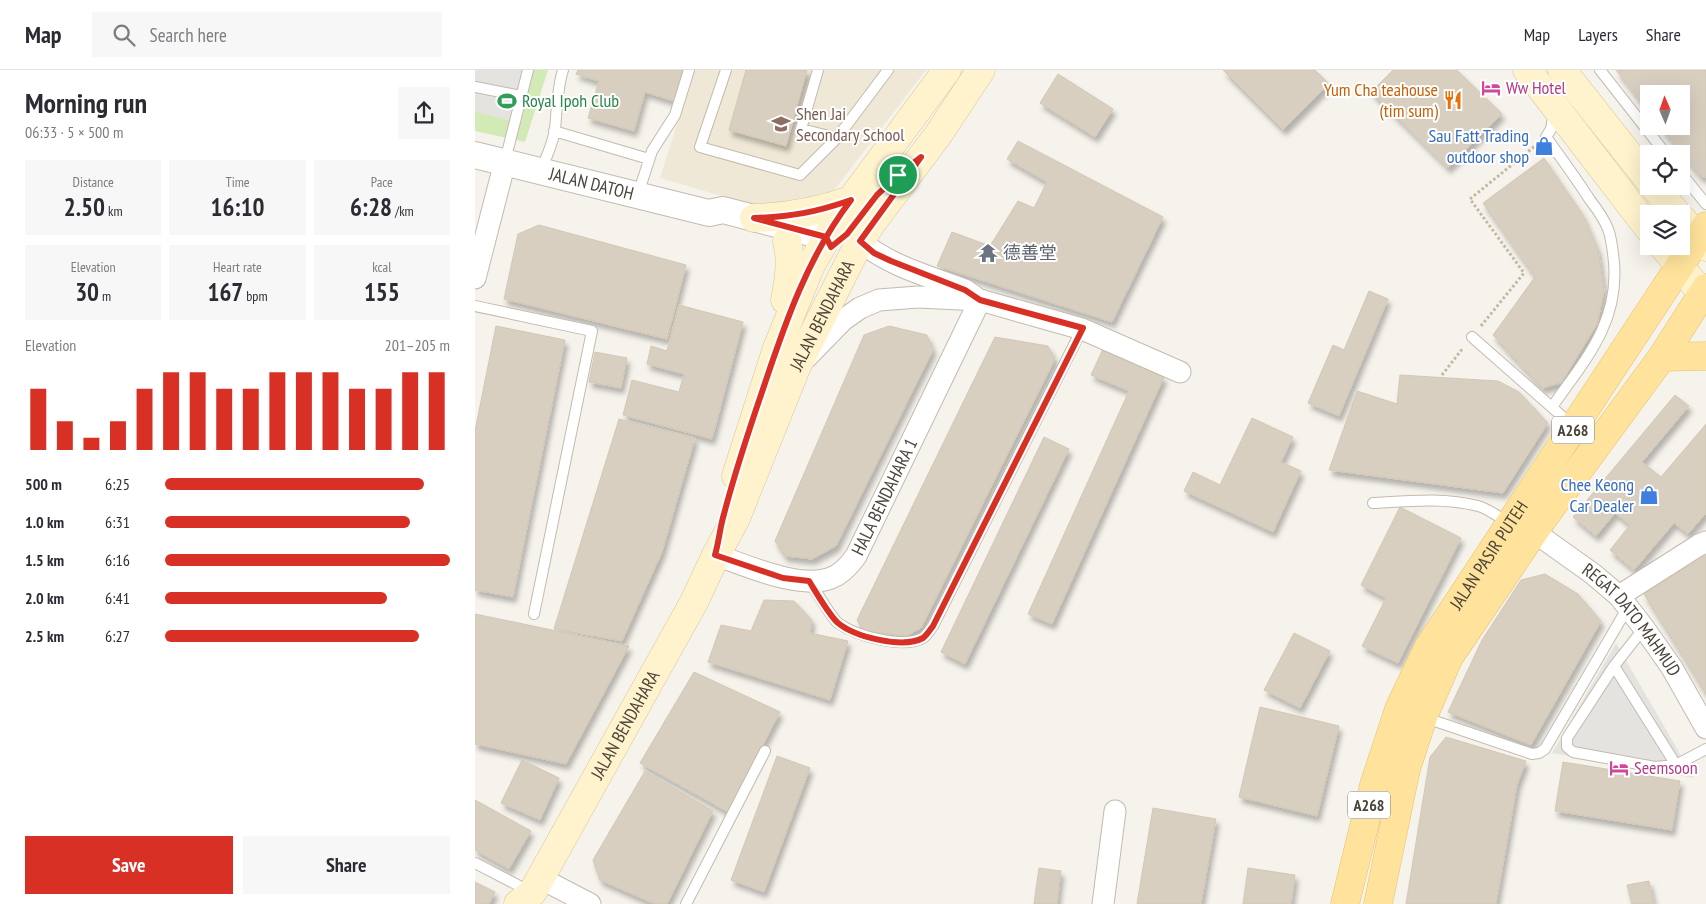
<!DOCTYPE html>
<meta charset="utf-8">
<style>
:root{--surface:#fff;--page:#f7f7f7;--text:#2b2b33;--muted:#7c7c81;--line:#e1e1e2;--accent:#d93025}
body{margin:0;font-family:"PT Sans Narrow","Noto Sans SC",sans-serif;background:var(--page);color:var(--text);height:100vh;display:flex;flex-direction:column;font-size:19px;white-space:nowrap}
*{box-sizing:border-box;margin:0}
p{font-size:16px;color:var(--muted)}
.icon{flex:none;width:28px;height:28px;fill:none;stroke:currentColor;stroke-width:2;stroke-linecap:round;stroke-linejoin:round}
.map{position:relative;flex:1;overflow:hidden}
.details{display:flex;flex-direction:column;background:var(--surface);width:475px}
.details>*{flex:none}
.needle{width:32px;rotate:358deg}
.tools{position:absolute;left:1165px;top:15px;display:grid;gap:10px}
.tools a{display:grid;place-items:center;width:50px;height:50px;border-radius:0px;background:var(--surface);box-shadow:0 5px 20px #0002;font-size:25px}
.pin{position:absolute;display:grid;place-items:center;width:42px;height:42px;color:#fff;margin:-21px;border:2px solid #fff;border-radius:50%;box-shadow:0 1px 5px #0007}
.round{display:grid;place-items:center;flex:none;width:52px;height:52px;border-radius:0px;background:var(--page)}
.headline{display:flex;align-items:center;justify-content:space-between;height:85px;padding:0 25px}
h1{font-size:28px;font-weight:700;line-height:38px}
.figures{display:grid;grid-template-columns:repeat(3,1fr);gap:8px;height:85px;padding:5px 25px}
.figures div{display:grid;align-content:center;border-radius:0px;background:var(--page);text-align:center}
.figures b{font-size:25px;font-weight:700}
.figures small{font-size:14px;font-weight:400}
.figures p{font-size:14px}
.chart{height:140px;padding:10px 25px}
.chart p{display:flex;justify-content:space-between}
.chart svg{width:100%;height:90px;margin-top:5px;stroke:var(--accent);stroke-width:6}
.cta{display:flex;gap:10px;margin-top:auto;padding:10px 25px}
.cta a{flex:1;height:58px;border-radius:0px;background:var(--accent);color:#fff;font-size:20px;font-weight:700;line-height:58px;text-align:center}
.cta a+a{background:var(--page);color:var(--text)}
ul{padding:0 25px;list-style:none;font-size:16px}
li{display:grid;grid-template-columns:80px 60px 1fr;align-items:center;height:38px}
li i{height:12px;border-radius:6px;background:var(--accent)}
header{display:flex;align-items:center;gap:30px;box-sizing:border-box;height:70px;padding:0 25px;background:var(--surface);border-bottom:1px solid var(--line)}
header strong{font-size:24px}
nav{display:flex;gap:28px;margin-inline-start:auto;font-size:18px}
.search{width:350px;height:45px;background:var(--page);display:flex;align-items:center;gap:12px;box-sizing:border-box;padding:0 18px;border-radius:0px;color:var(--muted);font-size:19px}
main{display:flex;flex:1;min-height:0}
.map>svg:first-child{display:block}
.education{fill:#efe8d6}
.green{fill:#d2eab5}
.parking{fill:#e5e3e0}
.building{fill:#d8cfc1;stroke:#d3c7b4;filter:url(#shadow)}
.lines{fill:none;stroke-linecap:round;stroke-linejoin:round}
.service-casing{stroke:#c2bbae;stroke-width:12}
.minor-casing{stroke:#c2bbae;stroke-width:23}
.tertiary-casing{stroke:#c2bbae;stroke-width:28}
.secondary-casing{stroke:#d6c79b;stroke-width:29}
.primary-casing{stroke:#e6c16a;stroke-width:29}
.path{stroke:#c4b79f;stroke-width:3;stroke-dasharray:2.5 2.5;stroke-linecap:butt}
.service{stroke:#fff;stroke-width:10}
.minor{stroke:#fff;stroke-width:21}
.tertiary{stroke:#fff;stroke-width:26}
.secondary{stroke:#fff3cd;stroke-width:28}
.primary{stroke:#ffe39c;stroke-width:28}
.route-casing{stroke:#fff;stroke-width:10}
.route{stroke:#d93025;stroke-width:6}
.labels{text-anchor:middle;stroke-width:4;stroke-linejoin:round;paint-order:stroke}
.shield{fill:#fff;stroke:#817c74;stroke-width:1}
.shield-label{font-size:16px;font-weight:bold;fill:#4b4439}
.hotel-label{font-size:18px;fill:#b23c85;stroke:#fff;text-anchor:start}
.food-label{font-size:18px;fill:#c56008;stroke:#fff;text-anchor:end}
.leisure-label{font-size:18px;fill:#27864d;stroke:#fff;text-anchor:start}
.education-label{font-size:18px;fill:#785e54;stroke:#fff;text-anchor:start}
.shop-label{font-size:18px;fill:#366cbe;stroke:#fff;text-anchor:end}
.street-label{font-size:18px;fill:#4b4439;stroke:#fff}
.worship-label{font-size:18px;fill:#5b616d;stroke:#fff;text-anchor:start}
</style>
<header>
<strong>Map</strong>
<div class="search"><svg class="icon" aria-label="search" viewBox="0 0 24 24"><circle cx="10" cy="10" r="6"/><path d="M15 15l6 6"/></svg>Search here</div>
<nav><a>Map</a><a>Layers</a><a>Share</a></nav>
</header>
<main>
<section class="details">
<div class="headline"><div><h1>Morning run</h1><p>06:33 · 5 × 500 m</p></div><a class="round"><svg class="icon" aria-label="share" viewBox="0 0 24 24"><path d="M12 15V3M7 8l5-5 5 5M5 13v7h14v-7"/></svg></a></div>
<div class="figures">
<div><p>Distance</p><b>2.50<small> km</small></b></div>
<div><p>Time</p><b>16:10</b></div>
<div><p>Pace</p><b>6:28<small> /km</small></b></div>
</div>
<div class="figures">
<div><p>Elevation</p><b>30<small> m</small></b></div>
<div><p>Heart rate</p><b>167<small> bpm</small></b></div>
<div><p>kcal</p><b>155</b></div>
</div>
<div class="chart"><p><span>Elevation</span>201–205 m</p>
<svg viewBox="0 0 160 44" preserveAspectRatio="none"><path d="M5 44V14M15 44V30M25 44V38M35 44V30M45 44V14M55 44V6M65 44V6M75 44V14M85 44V14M95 44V6M105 44V6M115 44V6M125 44V14M135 44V14M145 44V6M155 44V6"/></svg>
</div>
<ul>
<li><b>500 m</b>6:25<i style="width:91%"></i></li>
<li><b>1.0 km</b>6:31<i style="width:86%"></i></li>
<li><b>1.5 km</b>6:16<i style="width:100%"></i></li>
<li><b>2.0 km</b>6:41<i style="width:78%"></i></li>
<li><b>2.5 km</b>6:27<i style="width:89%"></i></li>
</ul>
<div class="cta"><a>Save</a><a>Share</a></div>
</section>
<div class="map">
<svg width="1231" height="834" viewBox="0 0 1231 834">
<defs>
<filter id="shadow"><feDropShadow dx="3" dy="5.5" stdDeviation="2.5" flood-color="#0004"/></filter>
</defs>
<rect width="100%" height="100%" fill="#f6f3ec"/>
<!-- education -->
<path class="education" d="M219,0H451L357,123L291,139L185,108Z"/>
<!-- green -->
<path class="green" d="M0,0H73L50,72L0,61Z"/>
<!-- parking -->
<path class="parking" d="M0,0H59L46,53L0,42Z
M1141,573L1219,708L1077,683Z"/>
<!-- building -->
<path class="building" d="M103,0H208L199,31L170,22L159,61L113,48L124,11L101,4Z
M271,0H332L311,76L254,60Z
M748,0H840L854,14L808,60Z
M918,0H982L1027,44L973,98L896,22Z
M1141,0H1231V107H1226L1185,56H1206V24H1174V42Z
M583,4L638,39L620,67L565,33Z
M543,71L688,147L637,252L462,196L477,162L515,176L543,131L559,138L572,112L532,89Z
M1069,88L1108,145L1123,180L1129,221L1122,254L1086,313L1067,318L1018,265L1060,207L1008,133Z
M64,155L211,195L192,269L29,229L43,164Z
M894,221L913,229L864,346L833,333L858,275L869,280Z
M204,235L268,252L237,369L148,345L157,310L204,322L209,304L172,294L176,276L192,281Z
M21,256L90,270L38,527L0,520V361Z
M414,256L452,265L458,280L361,476L337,489L310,486L300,471L389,265Z
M520,267L573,276L580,289L446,558L431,566L388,561L382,550Z
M628,279L689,307L577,554L553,544L654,321L616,305Z
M120,282L152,288L146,318L114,312Z
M925,305L1023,311L1044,322L1073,353L1028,423L854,400L882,321L922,334Z
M1200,325L1214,336L1167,392L1186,407L1231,354V443L1213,464L1199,453L1159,500L1135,480L1155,455L1140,443L1121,466L1098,447Z
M777,348L818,367L806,392L826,401L798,462L709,421L718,402L745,415Z
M144,349L220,368L187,482L147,571L79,559Z
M569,367L594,379L490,594L466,582Z
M925,437L986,468L923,593L887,576L911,528L886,515Z
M1231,485V624L1169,524Z
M1070,504L1103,524L1126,551L1056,675L973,642L1007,570L1046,510Z
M289,530L319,531L337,550L335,563L373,571L355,630L233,592L246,555L276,561Z
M0,544L154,576L91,694L0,674Z
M819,563L855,581L825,638L789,620Z
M219,602L305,642L253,742L165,693Z
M785,637L864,656L842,746L764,727Z
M971,667L1051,691L1042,715L1021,834H931L955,687Z
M302,686L335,698L289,822L256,810Z
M47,690L84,708L65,750L26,733Z
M1088,692L1205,711L1197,760L1080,741Z
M170,701L238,741L192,834H180L125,810L118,790Z
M0,730L56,761L34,799L0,780Z
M678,738L741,749L726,834H662Z
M564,798L586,801L582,834H559Z
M773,798L820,805L816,834H768Z
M1174,811L1179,834H1157L1152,815Z
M0,812L20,822L14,834H0Z"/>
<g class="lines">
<!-- service casing -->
<g class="service-casing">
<path id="service" d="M251,0L225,77L325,105L362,68
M343,0L326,59L362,68L413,0
M1125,0L1191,84
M0,17L46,26
M79,61L174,89
M30,91L53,0
M66,101C71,87 78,74 80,59C82,39 82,19 88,0
M1206,103L1231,134
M163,124L177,81L200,45L214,0
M0,236L117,261L59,544
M997,267L1097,355
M1077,337C1109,291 1144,254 1139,193C1138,182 1137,170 1133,159C1129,149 1122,139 1115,130C1101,108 1086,88 1071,67L1076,59L1079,42
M898,433C933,431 969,427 1003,436C1014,439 1025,448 1034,453
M335,512C342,522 355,546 363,553C381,566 428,579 448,568C452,565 455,560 458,556L607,259
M1169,558L1139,596L1092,668V677L1098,682L1180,697L1201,695L1231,679
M1139,596L1201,695
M948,647L1057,684L1064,683L1070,679L1153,537
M0,793L56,822
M211,834L290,681"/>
</g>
<!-- minor casing -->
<g class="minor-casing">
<g id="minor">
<path d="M385,171C414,196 454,206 490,220L499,226"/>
<path d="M0,208L30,92"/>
<path d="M332,287L368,250L385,238L404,230L443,227L505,230L607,259L705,302"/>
<path id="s1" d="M1048,454L1118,504L1144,526L1169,558L1197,598L1231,658"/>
<path id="s2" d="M241,485C270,495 325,520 356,508C367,504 374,496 381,486L505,230"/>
<path d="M1144,526L1224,475L1231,472"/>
<path d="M65,808L115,834"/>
<path d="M628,834L640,741"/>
</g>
</g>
<!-- tertiary casing -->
<g class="tertiary-casing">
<g id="tertiary">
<path id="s3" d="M0,85L234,143L248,140L351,167"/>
</g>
</g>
<!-- secondary casing -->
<g class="secondary-casing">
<g id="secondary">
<path d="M1052,0L1174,159"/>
<path d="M1087,0L1174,110"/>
<path d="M1179,116L1202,144"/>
<path d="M279,148C314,147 343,142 376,130"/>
<path d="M1206,148L1231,177"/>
<path d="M1188,176L1231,228"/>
<path d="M310,230C314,209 317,192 312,171"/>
<path d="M261,406L302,278L336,195L367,142L472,0"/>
<path id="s4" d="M43,834L57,823L219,532L241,485L261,448L321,298L385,171L399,150L463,65L506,0"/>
</g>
</g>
<!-- primary casing -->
<g class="primary-casing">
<g id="primary">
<path d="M1187,287L1231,286"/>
<path id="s5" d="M870,834L899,715L924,639L953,578L1231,156"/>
<path d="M903,834L931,699L948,647L974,587L1067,450L1187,287L1231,218"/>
</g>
</g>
<!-- path -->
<path class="path" d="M1006,256L1049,203L995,129L1060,76
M967,305L988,278"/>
<!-- service -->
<use href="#service" class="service"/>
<!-- minor -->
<use href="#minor" class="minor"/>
<!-- tertiary -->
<use href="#tertiary" class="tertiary"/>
<!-- secondary -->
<use href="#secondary" class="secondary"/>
<!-- primary -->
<use href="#primary" class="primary"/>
</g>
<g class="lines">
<!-- route casing -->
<g class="route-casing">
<path id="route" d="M423,105L402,125L372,164L356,177L351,167L279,148C315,147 342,142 376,130C333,186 310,253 288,319C274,360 260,402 249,444C245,457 244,471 240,485L308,508L334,511C341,522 354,545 363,553C380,567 428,579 448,568C452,565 455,560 458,556L608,258L505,230L490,220L416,191L399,183L385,171L446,87L423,105"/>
</g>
<!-- route -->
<use href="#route" class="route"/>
</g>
<!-- icons -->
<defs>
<g id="hotel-bare" transform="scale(1.5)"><path d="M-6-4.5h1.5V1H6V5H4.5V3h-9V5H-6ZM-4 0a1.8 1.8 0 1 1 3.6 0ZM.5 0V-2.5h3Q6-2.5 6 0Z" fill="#d1479c" stroke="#fff" stroke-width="2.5" paint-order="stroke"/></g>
<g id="restaurant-bare" transform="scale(1.5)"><path d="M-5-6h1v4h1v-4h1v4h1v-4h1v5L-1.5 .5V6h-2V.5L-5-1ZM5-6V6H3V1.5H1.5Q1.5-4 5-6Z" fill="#e8710a" stroke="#fff" stroke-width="2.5" paint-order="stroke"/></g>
<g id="stadium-bare" transform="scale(1.5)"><path d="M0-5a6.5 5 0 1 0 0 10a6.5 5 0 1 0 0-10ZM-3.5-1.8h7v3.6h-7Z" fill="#2e9e5b" stroke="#fff" stroke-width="2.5" paint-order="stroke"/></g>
<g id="school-bare" transform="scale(1.5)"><path d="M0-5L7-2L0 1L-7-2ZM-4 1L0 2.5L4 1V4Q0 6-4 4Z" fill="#8d6e63" stroke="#fff" stroke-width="2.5" paint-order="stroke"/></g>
<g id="shop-bare" transform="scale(1.5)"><path d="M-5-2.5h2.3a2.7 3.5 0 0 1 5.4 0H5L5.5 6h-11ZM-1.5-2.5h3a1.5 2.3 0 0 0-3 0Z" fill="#3f7fe0" stroke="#fff" stroke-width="2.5" paint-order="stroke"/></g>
<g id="temple-bare" transform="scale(1.5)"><path d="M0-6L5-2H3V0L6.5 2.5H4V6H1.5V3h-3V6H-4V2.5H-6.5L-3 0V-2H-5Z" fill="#6b7280" stroke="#fff" stroke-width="2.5" paint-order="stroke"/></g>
</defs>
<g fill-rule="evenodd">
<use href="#hotel-bare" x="1016" y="18"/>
<use href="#restaurant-bare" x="978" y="30"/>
<use href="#stadium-bare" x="32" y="31"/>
<use href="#school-bare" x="306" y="54"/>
<use href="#shop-bare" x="1069" y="76"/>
<use href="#temple-bare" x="513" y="183"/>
<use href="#shop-bare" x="1174" y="425"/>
<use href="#hotel-bare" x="1144" y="698"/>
</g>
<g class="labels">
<!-- shield labels -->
<g class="shield">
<rect x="1077" y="346.5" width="42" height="27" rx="4"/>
<rect x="873" y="721.5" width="42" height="27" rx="4"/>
</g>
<g class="shield-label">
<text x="1098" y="366">A268</text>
<text x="894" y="741">A268</text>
</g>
<!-- hotel labels -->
<g class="hotel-label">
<text x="1031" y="24">Ww Hotel</text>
<text x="1159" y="704">Seemsoon</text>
</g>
<!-- food labels -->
<g class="food-label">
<text x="963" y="26">Yum Cha teahouse<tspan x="963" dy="21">(tim sum)</tspan></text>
</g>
<!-- leisure labels -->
<g class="leisure-label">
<text x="47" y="37">Royal Ipoh Club</text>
</g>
<!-- education labels -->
<g class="education-label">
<text x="321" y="50">Shen Jai<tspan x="321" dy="21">Secondary School</tspan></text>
</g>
<!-- shop labels -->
<g class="shop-label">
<text x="1054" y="72">Sau Fatt Trading<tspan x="1054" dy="21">outdoor shop</tspan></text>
<text x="1159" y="421">Chee Keong<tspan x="1159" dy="21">Car Dealer</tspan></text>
</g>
<!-- street labels -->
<g class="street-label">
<text dy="6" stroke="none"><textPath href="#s3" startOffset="120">JALAN DATOH</textPath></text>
<text dy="6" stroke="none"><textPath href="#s4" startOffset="665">JALAN BENDAHARA</textPath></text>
<text dy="6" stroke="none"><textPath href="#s2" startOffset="219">HALA BENDAHARA 1</textPath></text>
<text dy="6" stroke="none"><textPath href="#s5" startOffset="381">JALAN PASIR PUTEH</textPath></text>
<text dy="6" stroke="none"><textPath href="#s1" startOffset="146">REGAT DATO MAHMUD</textPath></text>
<text dy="6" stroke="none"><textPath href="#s4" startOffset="210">JALAN BENDAHARA</textPath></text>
</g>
<!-- worship labels -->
<g class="worship-label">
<text x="528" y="189">德善堂</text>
</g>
</g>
</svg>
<div class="tools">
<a><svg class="needle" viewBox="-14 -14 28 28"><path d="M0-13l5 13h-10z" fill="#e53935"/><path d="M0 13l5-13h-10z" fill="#7c7c81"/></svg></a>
<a><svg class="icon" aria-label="locate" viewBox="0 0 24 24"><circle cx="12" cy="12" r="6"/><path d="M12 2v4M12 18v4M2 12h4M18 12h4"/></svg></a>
<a><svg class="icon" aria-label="layers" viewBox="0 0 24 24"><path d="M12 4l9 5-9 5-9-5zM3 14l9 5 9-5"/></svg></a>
</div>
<div class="pin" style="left:423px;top:105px;background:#1e9e55"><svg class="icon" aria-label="arrive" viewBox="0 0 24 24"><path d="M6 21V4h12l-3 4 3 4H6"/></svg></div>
</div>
</main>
